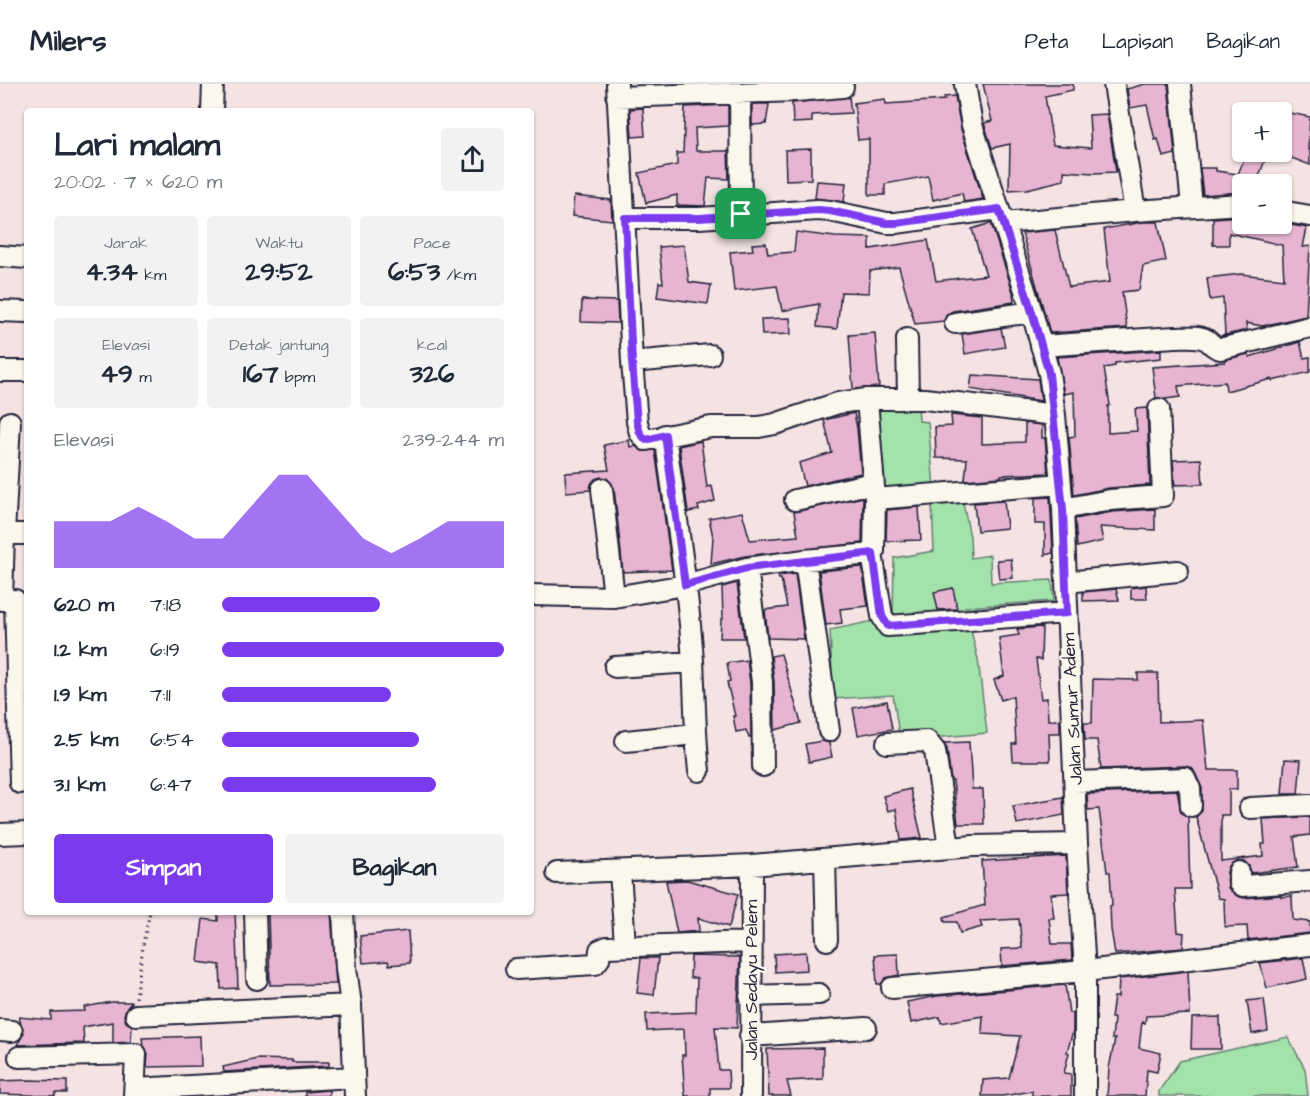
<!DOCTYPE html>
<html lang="id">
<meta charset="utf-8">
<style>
:root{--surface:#fff;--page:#f2f2f3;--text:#1f2937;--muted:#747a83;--line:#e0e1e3;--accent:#7c3aed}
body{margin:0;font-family:"Architects Daughter",sans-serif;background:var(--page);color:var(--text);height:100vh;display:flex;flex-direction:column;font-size:22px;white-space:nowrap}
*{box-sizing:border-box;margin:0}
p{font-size:20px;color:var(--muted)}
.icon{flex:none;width:33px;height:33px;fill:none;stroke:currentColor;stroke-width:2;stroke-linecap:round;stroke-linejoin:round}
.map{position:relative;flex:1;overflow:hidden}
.side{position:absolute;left:24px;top:24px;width:510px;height:807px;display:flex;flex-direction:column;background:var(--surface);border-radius:6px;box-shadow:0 2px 4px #0004}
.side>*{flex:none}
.tools{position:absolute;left:1232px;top:18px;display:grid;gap:12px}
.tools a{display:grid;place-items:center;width:60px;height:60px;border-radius:6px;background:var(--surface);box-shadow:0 2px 4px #0004;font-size:30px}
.pin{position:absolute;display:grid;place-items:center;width:51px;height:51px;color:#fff;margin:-26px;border-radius:12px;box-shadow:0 3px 9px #0006}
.round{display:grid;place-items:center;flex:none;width:63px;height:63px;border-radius:6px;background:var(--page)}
.overview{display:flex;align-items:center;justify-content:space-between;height:102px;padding:0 30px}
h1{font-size:33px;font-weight:700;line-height:45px}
.stats{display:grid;grid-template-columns:repeat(3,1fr);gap:9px;height:102px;padding:6px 30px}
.stats div{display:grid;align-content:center;border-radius:6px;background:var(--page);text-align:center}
.stats b{font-size:26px;font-weight:700}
.stats small{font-size:16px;font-weight:400}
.stats p{font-size:16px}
.chart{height:168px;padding:12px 30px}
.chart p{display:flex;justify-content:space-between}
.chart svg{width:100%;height:108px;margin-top:6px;fill:var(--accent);opacity:.7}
.primary-button{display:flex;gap:12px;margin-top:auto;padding:12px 30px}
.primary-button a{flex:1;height:69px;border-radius:6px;background:var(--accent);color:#fff;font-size:24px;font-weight:700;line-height:69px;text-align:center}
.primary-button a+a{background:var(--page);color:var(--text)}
ul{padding:0 30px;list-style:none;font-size:20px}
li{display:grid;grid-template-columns:96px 72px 1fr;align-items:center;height:45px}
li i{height:15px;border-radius:8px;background:var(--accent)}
header{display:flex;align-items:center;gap:36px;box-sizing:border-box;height:84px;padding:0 30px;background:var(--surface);border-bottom:2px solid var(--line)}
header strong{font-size:28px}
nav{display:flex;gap:33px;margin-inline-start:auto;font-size:21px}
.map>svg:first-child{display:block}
.green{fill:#a3e2aa;stroke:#628272;stroke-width:1.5}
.building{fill:#e7b5d2;stroke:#22223b;stroke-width:1.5}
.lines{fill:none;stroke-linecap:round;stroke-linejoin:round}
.street-casing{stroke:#22223b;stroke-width:24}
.path{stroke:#22223b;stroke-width:3;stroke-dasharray:1.5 4.5;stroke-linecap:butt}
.street{stroke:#fbf7ec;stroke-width:20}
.route-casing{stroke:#fff;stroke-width:12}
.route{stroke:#7c3aed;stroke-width:8}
.labels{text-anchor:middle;stroke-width:4.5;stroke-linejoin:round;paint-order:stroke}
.street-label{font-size:18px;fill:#22223b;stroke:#fbf7ec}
</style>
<header>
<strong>Milers</strong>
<nav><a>Peta</a><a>Lapisan</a><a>Bagikan</a></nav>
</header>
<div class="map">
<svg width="1310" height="1012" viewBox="0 0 1310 1012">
<rect width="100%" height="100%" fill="#f5e3e4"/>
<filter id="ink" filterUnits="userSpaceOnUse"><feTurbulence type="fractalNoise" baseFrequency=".0167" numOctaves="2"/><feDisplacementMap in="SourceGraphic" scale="12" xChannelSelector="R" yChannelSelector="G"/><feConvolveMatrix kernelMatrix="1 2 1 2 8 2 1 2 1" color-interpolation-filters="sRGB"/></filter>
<g filter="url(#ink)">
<!-- green -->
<path class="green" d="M918,322L919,337L928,338L934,402L883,405L875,324Z
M962,413L970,453L971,474L990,471L991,499L1052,496L1054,517L965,523L978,575L987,649L900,657L893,611L833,615L830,546L893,533L894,474L934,467L932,419Z
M1288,953L1305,985L1308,1012H1159V1007L1180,977Z"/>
<!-- building -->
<path class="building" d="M983,0H1073V6L1045,12L1053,61L1091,64L1089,31L1107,30L1116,88L1093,89L1064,87V96L1027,105L1009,106L1010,60L992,64L984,39L992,37Z
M1145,0H1168L1175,70L1163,73L1158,55L1155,56L1147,21L1130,24L1127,5Z
M955,12L961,45L983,115L964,118L962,109L933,116L928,92L885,100V111H869V55L858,56L854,19L885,15L886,20L945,16L944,13Z
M849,13L851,29L812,31V38L793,39L792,19Z
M752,20H769L766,40L752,41Z
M728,21V42L695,44L696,67H728L729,95L708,94L705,122L677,121V111L646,119L639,89L677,81V69H683L685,23Z
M643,24L645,52L632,53L630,25Z
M1290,29L1310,33L1308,65L1310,66V81L1281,70V33L1289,35Z
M811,65V95L786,96L785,66Z
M1247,68H1268L1256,100H1242V108L1203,111L1200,84H1216V87L1238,90Z
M817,97L846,99L844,118L815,114Z
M574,112L611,116L612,136L572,132Z
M1242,132V140L1281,139L1307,144L1303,163L1310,162L1306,232L1262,242L1246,239L1247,246L1221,252L1225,250L1223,214L1210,216L1207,194L1241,190L1284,195L1282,161L1229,149V161H1213V134Z
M1143,138H1158L1166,177L1143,182L1139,206L1122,208L1127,244L1050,249L1022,149L1055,146L1069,203L1110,198L1104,145Z
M991,139L1013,208L1014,218L953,227L947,230L944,237L915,240L899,183L870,187L869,209L841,208L837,245L817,243L819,220L782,227L777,202L734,207L730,168L753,166L752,160L766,159L768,170L794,168L796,148L835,153L870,154V165L928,156L936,197L986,191L972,145Z
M684,161L689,198L711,201L708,220L657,213L659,198L663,199L659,163Z
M582,216L617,217L618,239L581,238Z
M790,234L791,250L762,251L761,235Z
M1001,244L1005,263L965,270L962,250Z
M875,249L879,303L853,305L849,251Z
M1300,258L1304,274L1310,273V288L1272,297V295L1226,307L1225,298L1178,302L1180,313L1165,315L1156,314L1152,283L1225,278L1224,276L1248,270L1249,273Z
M1161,266V274L1115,279V282L1104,284L1110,321L1108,322V349L1137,347L1135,325L1147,324L1150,401L1109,404L1074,411L1069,353L1075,352L1074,308L1064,310L1057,273Z
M972,291L1038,295L1041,317L970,305Z
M854,329L857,344L861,389L805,402L799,379L832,369L824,336Z
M951,331L982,334V360L1025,358V339L1042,341V354H1045L1048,389L1001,391V393L965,396L967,375L936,374L935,343L952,342Z
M629,356L630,363L635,362L642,367L655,366L672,486L623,488L614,404L607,394L601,393L595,395L591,400L590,406L566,408L565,389L609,386L604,361Z
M701,357L707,403L712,402L715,417L698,422L699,426L688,428L679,362Z
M1201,375L1203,400L1175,401L1173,376Z
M863,413L862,459L745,472L711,480L713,453L709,434L742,428L750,456L798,452L794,428Z
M1050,413L1053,469L1045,471V440H1035V414Z
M1004,417L1007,444L977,447L974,419Z
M919,423L921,456L886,457L887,426Z
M1155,425V446L1100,443L1103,457L1077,463L1075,435L1112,428Z
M1011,475L1013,494L999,495L997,476Z
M862,483L868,522L840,525L842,539L826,541L819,487Z
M795,490L804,555L768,554L765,526L787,523L781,495H779L778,492Z
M737,499L744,554H720L721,535H723L722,503Z
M1146,502L1147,515H1131V504Z
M953,504L957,525L938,526L934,508Z
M1116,505L1119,516L1083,517V508Z
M1042,543L1041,576L1036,575L1041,615L1047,614L1048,636H1060V649H1049L1050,677H1013L1012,660H1016L1013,612L1001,616L994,596L1004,592L999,554L1019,551L1017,545Z
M781,570L801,639L775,646L774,598L771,572Z
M747,576L750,599L751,653L749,654L746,646L736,648L733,632H735L727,598L730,597L727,579Z
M1138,589H1158L1159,638L1203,636L1208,686H1237V705H1229V731H1221V777L1263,772L1262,760H1265L1263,735L1310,733V751L1294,753L1298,783L1251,789L1249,782L1244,777L1238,776L1229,782L1227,788L1228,804L1237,812L1244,814L1281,811V813L1292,812L1293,836L1310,838V849L1248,856L1247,842L1225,843L1224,815L1218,814L1196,733L1202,727V704L1192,684L1185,682L1101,685L1097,656H1085L1084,639H1092L1093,595L1138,596Z
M887,617L892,645L858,651L853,624Z
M822,657L829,659L832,673L809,678L805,660Z
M969,658L972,705H983L984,740H958L953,697H951L947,665L944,659Z
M1285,675L1301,676L1298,710H1282Z
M910,705L922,754L901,756L896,725L888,727L883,712Z
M1177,706L1181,728L1188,733L1190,805H1175L1178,848L1184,849L1183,864L1115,870L1111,845L1110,822L1112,821L1110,788H1107L1099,725L1088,726L1087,710Z
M1063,713L1064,731L1017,740L1013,722Z
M1066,772L1068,809L1051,810L1054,834H1049L1052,860H1071L1072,876L1002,882L1001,865L1022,864L1019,835L980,837L982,843L960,849L957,838H945L944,833L985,821L982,777Z
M687,796L738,810L729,843L698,834L699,847L677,849L666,797Z
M218,828H235L238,904L221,905L220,881L198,878L203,835L218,837Z
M268,828H331L336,900L270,901Z
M408,847L410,879L389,881L388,877L363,879L360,852Z
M806,868L807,886L775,888L774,870Z
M898,870L899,891L886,894L881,900H877L875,871Z
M691,872L740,873L737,944L715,943L719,986H728L729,1004H710V1012H685L682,971H685L684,945L647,947L646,930L696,928L697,894H690Z
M641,874H658L654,911L637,909Z
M1303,874L1307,895L1267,904L1260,879Z
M1188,887L1190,930L1146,932L1145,939L1142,938L1139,964L1161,969L1157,988L1147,986L1145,1012H1107L1109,984L1115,955H1112L1114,934H1111L1114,913H1118L1119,895Z
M1065,901L1069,929H1073V947L1067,968L1069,969L1064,989L1071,990V1012H1032V1007L1003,1012H982L983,996L1009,994L1020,952L982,950L983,932L941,939L940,933L911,939L907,918L937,912Z
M1264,915L1268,947L1252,950L1247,917Z
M112,918H132L126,925L124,931L126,938L132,942L131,958L113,959V938L83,943L84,959L17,961L24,949L19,933L51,936V928L85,927L84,923Z
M1220,933L1221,965H1191L1192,934Z
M200,952L201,982L147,983L148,970L143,960L142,954Z
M823,964V995L787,997L791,1012H769L767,965Z
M257,975L292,976V978H329V982L224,988L223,983Z
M28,996L67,997V1009H55V1012L0,1010V997Z
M329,1006V1012H305V1008Z"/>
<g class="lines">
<!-- street casing -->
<g class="street-casing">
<path id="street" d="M617,0L632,278L637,338L640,349L646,356L711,343H759L775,340L838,319L867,315H925L1055,331
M965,0L972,41L1032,228L1049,289L1055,331L1063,425L1077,760L1085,887V1012
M1114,0L1135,127
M1180,0L1192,122
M740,10L741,130
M617,13L796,7L843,3
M212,27L213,0
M1281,127L1310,132
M625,134H699L818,126L830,127L887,139H896L999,125
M1004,139L1135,127L1242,120
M0,172L27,174
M0,227L27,228
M955,239L1032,228
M907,255L908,315
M1041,262L1175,253C1185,253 1198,251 1207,256C1212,260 1213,263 1220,265L1310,243
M632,278L710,271
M0,287H27
M867,315L875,415L1061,400
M665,351C675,426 688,502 693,577C695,614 695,650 699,687
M602,405L614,513
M795,416L873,399
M1063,425L1110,416L1163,412L1159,325
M4,450H27
M872,469L882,532L888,542L1067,529
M805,476L829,647
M747,484L762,598L763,682
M1066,498L1178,487
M531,511L614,513L685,501L747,484L805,476L871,470L874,467L875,415
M2,516L4,450L10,338
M15,516L20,699
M615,583L693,578
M626,657L695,650
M887,659L927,657L935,667L949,764
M1075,698L1185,694L1190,705L1191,722
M1250,724L1310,721
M0,750L27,749
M825,775L827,856
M620,787L625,861
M1239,788V799L1243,802L1310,797
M557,789L752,781L973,762L1077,760
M255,828L257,895
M343,828L346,884L351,921L355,1012
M516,885L595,880L599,875L600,866L607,863L750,858
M892,904L1085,887L1310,861
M750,912L819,910
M136,931L351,921
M0,946L12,947
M750,952L866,944
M19,973L136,970L134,1012
M135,1005L354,993
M751,1012L752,781"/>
</g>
<!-- path -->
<path class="path" d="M136,914L144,855L150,828"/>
<!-- street -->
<use href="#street" class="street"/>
</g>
</g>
<g class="lines" filter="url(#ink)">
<!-- route casing -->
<g class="route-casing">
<path id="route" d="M999,125L1032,228L1049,290L1063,425L1067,529L888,542L882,532L873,469L747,484L685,501L665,351L646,356L640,349L637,338L632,278L625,134H699L818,126L830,127L887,139H896Z"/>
</g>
<!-- route -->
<use href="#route" class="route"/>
</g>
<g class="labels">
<!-- street labels -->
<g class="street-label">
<text transform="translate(1072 625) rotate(-93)" y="6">Jalan Sumur Adem</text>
<text transform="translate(751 896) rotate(-90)" y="6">Jalan Sedayu Pelem</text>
</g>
</g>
</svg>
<div class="tools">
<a>+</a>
<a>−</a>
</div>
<div class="pin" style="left:741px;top:130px;background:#1e9e55"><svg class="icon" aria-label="arrive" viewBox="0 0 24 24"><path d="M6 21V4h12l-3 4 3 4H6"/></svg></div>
<section class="side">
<div class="overview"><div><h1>Lari malam</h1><p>20:02 · 7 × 620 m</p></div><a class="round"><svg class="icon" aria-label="share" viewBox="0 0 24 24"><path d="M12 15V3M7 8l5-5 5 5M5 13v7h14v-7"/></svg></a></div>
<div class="stats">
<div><p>Jarak</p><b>4.34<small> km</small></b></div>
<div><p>Waktu</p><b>29:52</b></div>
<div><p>Pace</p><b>6:53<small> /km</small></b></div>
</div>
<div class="stats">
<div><p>Elevasi</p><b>49<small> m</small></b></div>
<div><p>Detak jantung</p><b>167<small> bpm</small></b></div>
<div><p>kcal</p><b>326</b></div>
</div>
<div class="chart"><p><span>Elevasi</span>239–244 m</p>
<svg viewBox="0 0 160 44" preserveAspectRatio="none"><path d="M0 44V25L10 25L20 25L30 19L40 25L50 32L60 32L70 19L80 6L90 6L100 19L110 32L120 38L130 32L140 25L150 25L160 25V44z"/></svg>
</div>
<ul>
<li><b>620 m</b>7:18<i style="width:56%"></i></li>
<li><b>1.2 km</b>6:19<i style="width:100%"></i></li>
<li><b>1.9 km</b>7:11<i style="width:60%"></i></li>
<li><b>2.5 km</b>6:54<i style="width:70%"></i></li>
<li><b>3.1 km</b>6:47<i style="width:76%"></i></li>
</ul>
<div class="primary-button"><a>Simpan</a><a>Bagikan</a></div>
</section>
</div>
